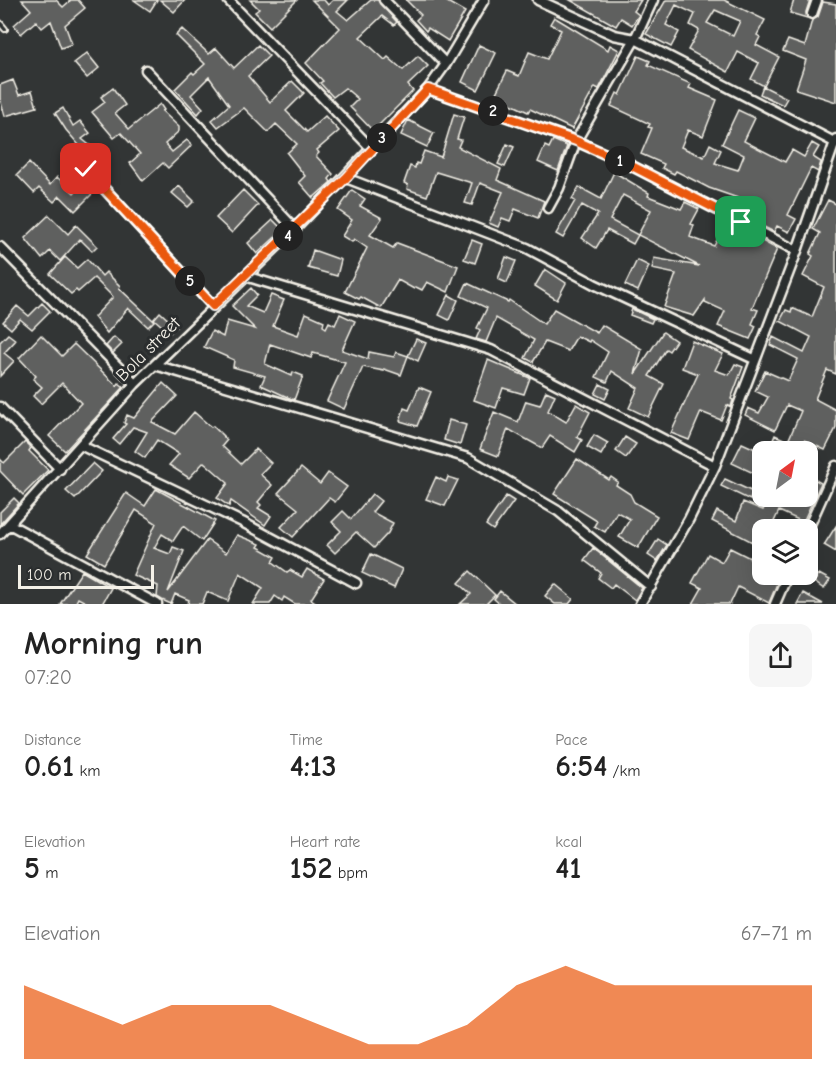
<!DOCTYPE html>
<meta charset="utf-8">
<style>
:root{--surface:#fff;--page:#f6f6f6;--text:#222;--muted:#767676;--accent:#ea580c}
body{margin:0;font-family:"Comic Neue",sans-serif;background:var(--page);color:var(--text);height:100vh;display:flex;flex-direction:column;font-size:22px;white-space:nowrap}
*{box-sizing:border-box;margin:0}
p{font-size:20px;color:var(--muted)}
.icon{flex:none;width:33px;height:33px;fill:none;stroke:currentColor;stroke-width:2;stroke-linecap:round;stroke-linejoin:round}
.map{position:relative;height:604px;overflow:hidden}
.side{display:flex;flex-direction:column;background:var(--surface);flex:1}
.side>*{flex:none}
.needle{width:39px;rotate:32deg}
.controls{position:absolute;left:752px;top:441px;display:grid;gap:12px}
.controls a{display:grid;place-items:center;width:66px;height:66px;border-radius:12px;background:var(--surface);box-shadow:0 6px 24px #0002;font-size:30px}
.scale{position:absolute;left:18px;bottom:15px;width:136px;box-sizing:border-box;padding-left:6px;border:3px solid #f4f1e8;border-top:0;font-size:16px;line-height:21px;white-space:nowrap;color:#f4f1e8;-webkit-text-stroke:4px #2a2d2e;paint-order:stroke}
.pin{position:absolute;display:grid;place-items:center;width:51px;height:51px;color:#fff;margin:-26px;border-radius:12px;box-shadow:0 3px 9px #0006}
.km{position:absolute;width:30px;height:30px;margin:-15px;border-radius:50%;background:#222;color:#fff;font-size:16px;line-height:30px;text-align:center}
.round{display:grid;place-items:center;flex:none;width:63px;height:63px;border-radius:12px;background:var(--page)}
.headline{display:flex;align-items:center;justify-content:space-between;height:102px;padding:0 24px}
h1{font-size:33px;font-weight:700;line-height:45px}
.figures{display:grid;grid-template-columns:repeat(3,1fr);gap:9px;height:102px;padding:6px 24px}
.figures div{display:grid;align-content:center}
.figures b{font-size:30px;font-weight:700}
.figures small{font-size:16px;font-weight:400}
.figures p{font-size:16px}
.chart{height:168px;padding:12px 24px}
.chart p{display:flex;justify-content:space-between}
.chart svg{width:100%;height:108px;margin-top:6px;fill:var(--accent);opacity:.7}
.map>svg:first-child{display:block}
.building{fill:#5f605f;stroke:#f4f1e8;stroke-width:1.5;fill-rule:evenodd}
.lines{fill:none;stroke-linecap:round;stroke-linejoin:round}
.lane-casing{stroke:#f4f1e8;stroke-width:8}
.street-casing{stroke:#f4f1e8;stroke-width:13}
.lane{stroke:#2a2d2e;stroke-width:4}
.street{stroke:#2a2d2e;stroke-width:8}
.route-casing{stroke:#fff;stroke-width:12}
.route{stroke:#ea580c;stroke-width:8}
.labels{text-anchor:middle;stroke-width:6;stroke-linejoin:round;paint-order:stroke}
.street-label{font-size:18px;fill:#f4f1e8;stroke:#2a2d2e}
</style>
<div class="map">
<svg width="836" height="604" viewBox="0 0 836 604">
<rect width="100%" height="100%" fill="#323535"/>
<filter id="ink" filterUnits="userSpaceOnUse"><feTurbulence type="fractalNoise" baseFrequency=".0167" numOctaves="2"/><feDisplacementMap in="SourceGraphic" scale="12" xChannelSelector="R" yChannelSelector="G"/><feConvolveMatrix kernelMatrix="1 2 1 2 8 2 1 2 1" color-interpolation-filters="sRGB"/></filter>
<g filter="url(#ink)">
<!-- building -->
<path class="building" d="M22,0H56L63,7L71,0H78L85,8L65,25L72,44L61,48L51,21L42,28L36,21L21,34L14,25L31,10Z
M134,0H157L150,11Z
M160,0H185L174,12Z
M250,0H297L270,27L255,12L259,9Z
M312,0H324L328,5L333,0H348L337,11L348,20L371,0H378L397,22L394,25L382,16L360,37L385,60L388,57L403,70L418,56L428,66L408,85L413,91L373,131L350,107L358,99L345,88L333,97L320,83L323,81L306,63L340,28Z
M406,0H444L465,12L448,41L428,28L426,31L416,20L421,15Z
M570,0H641L634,11L639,15L632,25L621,18L616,26Z
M666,0H724L765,20L757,35L760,37L756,45L779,57L764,86L751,79L759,63L738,52L728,72L688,50L699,30L690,25L695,14L676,5L666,25L679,32L671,47L646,34ZM715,10L740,21L733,36L707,23Z
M794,0H810L806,12L807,18L790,13Z
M823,2L836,4V102L796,89L806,60L783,51L788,40L805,46L812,20L818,17Z
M554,17L608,50L610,45L619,50L599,89L595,87L572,129L530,109L528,112L507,102L508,99L496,93L507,71L519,76L529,52L547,59L561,30L550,24Z
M182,29L209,54L216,48L234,68L258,45L269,56L248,76L270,102L292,81L304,93L286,111L307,132L325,116L339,131L317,150L319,153L316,156L333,174L329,179L331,182L313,198L299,182L305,176L287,153L297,144L276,124L268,132L244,108L218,127L212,120L229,105L209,77L191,95L203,108L198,114L175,89L192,72L194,74L205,64L176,35Z
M479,45L496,53L478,90L462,82Z
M87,53L99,68L87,78L74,63Z
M638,56L650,61L648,65L691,84L689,88L717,100L703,136L688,130L681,147L704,157L710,144L721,150L715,163L738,170L744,155L722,144L738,110L755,118L744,141L785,162L792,150L804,157L812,143L819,147L813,157L821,162L818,172L811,168L788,215L796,219L789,232L777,226L774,232L758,224L761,218L751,213L755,204L709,188L676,171L674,174L662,168L664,164L641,154L652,128L648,127L650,124L611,106L617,93L620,95Z
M13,80L19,95L32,91L37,107L5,116L0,99V85Z
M763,86L787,98L783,105L760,94Z
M113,88L125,105L115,113L129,129L160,104L164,110L162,111L179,127V131L165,144L172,152L187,140L192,145L168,168L163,163L143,181L130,163L140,154L121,133L114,138L92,112L105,102L101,97Z
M63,108L73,126L80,121L90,133L82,139L93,148L86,155L78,147L79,145L66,130L55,113Z
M454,114L464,117L457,139L461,140L458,147L501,169L497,180L544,201L538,218L515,209L510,221L502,218L498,227L489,223L503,192L480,183L472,205L465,203L472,183L436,172L427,196L407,189L408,185L404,183L410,166L415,168L416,163L419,164L424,151L441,157Z
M408,120L434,133L427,147L401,135Z
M553,140L567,146L558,171L538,162L545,146L549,148Z
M507,144L514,147L505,167L498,164Z
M29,163L50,185L57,177L74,193L86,181L96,190L75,211L60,196L54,202L39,188L34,193L17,175Z
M614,172L649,193L648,196L681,209L685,202L699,209L691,224L694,225L690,237L714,246L722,230L727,233L732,225L777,249L752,308L758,310L752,324L756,326L750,339L718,326L725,311L705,302V300L694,316L664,307L676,274L652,269L654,258L699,266L638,235L651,210L623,195L610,220L638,235L633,244L607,230L596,248L582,238L598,214L582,205L563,238L556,234L575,201L572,199L579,187L601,199Z
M179,186L194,201L188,207L172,193Z
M243,190L258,205L232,233L216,218Z
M352,190L365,199L360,206L382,218L370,235L393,248L397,243L458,266L448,292L427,282L422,290L416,287L414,289L398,280L381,308L361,297L359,299L345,292L367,248L354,239L352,242L342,236L352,220L338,210Z
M828,200L836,204V374L827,370L815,399L836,410V428L825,450L804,440L799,452H768L775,435L788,441L801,411L787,405L775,430L745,415L748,408L759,413L768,397L755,391L765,371L788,381L798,359L770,345L773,337L804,353L811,337L780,321L786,310L791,312L792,308L812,317L824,287L803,276L813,256L810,254L820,233L813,229Z
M49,215L68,234L76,225L97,246L92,251L80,239L60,261L50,251L42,259L25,238Z
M273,220L283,230L257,254L248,243Z
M472,240L482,244L475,263L464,259Z
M313,250L341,260L337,276L308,268Z
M65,257L77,268L87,259L102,276L106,272L120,286L119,288L154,321L148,327L128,308L107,333L94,317L113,297L94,278L78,292L76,290L71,294L50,274Z
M506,257L516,261L507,283L498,279Z
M637,260L649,266L638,291L625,285Z
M545,269L566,283L557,300L535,286Z
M467,283L508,302L509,300L544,324L554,309L597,333L602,325L642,349L635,374L663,332L676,341L669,351L666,349L649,376L664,384L648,417L629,408L638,388L612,371L607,382L596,377L608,352L590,340L589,342L577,336L568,351L545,342L533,362L525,358L534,340L496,318L486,342L476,339L480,330L477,328L487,308L461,296Z
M251,288L257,295L246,306L263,313L271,295L284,300L273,326L298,335L306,313L324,321L323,326L326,328L329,322L335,325L340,314L355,321L342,350L368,359L369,352L394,357L396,352L408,356L401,375L384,369V371L363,367L344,409L327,401L345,362L313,353L311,358L270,344L265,364L292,376L293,372L303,376L294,400L261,385L265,376L233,367L234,360L204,347L212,331L223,337L227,321L255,329L232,306Z
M449,295L458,300L449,320L439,315Z
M42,303L50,311L32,329L20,319L11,329L3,322L17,306L29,316Z
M632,309L653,319L651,323L630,315Z
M160,312L176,327L170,333L154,319Z
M8,334L16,340L4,353L14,361L0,376V342Z
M41,335L62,356L74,344L117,386L119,383L124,387L65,451L49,436L81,403L62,383L41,404L33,396L42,387L33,379L36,376L19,358Z
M114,337L122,344L113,353L106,346Z
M416,339L426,343L418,361L408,356Z
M692,341L723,354L715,370L729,375L735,364L743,367L731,399L733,400L731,407L727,405L721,420L701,412L689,440L671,433L698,374L682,368Z
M488,360L530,378L524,394L503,388L496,408L474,400Z
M163,383L177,396L152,422L175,434L194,412L211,427L213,426L227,440L222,446L241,464L256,449L271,463L260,474L272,485L258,502L261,505L258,508L271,516L265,525L231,501L229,506L217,498L228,483L204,462L189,478L169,465L179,454L157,440L145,458L135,451L147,432L133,427L119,444L113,439L126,424L124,423L127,415L134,418Z
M600,384L610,389L605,399L595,394Z
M419,387L431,392L417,426L400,421L404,408L409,410Z
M546,391L555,395L548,411L566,422L576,404L590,412L577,437L582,440L575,452L550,436L542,448L508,429L498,456L480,449L494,412L518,422L526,401L540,405Z
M449,420L466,425L460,445L444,440Z
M594,435L608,443L601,455L587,447Z
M625,437L636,444L626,458L616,451Z
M25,442L31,448L29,451L48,470L23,495L0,471V459L4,463Z
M742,443L762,452V477L732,463Z
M577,459L609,480L611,477L618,482L616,485L630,494L634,502L657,516L638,548L619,537L630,519L617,512L605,532L594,526L597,521L554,494Z
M93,463L102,471L75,499L66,491Z
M301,468L320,484L328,473L347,487L335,502L329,498L293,537L281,527L298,509L278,493Z
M807,475L821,483L803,522L779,511L770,530H762V547L712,521L717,511L736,521L743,502L763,510L769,496H790L807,504Z
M436,477L446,482L448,477L458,480L445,506L426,499Z
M725,479L753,492L750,500L721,486Z
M156,489L215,521L202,541L183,526L173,541L162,534L154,548L170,554L173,547L184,551L168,592L207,540L226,553L237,535L260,544L258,547L276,557L273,562L287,572L290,570L302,577L307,569L324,579L311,599L318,604H295L284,597L282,601L275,596L270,604H253L263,588L240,573L228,601L207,592L202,604H188L189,600L175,594L171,604L162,600L157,597L158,586L133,575L156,523L136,510L104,564L87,554L126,493L145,506Z
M372,494L381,501L372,512L393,523L388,533L374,548L356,532L335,553L327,545L341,531L332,522L343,511L351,519Z
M506,496L514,501L493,530L486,525Z
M14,498L19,503L0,524V512Z
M836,526V552L824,545Z
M658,539L667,545L657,561L648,555Z
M593,548L642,588L635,600L614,584L611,588L598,578L601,573L584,560Z
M730,548L756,561L762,551V574H781L769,603L738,587L730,604H693L702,588L692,583L708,554L722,562Z
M371,554L402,569L394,588L362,573Z
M82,571L111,588L102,604H89L78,598L75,604H60Z
M470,571L495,595L486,604H460L471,594L459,583Z
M819,574L830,580L824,589L814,582Z
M555,584L573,599L569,604H555L545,596Z
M500,591L516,604H500L494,599Z
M803,593L823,604H797Z"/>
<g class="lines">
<!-- lane casing -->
<g class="lane-casing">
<path id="lane" d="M0,23L5,29"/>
</g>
<!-- street casing -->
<g class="street-casing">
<path id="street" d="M228,0L372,149
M384,0L446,64
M538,0L614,35L635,39L836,143
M812,14L817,0
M146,70L295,229
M428,89L576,141L630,165L797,251
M86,169L213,306
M346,178L527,248L594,284L754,359
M548,208L559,188L576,141L635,39L653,0
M0,247L135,384
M245,276L491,350L715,466
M155,365L468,458L558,511L651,587
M0,407L60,469
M82,446L242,522L356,583
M9,524L157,604
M807,531L836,466
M0,534L135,384L295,229L428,89L446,64L484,0
M640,604L689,519L715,466L797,251L836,139
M775,604L788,574"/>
</g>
<!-- lane -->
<use href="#lane" class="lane"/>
<!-- street -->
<use href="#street" class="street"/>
</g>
</g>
<g class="lines" filter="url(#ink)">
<!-- route casing -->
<g class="route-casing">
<path id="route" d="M86,169L213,306L346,178L428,89L576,141L630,165L741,222"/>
</g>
<!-- route -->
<use href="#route" class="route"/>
</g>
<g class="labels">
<!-- street labels -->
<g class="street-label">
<text transform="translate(148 349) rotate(-45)" y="6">Bola street</text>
</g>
</g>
</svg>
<div class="controls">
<a><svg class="needle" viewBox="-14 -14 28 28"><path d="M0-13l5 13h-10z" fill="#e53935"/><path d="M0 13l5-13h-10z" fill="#767676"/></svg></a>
<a><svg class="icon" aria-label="layers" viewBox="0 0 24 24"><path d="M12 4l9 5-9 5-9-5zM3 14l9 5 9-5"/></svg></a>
</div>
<div class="scale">100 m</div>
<div class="pin" style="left:741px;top:222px;background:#1e9e55"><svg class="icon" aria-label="arrive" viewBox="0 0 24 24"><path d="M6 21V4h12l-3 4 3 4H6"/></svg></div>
<div class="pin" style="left:86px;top:169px;background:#d93025"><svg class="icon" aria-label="check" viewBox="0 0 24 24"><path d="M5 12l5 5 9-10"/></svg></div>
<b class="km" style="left:620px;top:161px">1</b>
<b class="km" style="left:493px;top:111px">2</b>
<b class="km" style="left:382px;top:138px">3</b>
<b class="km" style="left:288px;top:236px">4</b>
<b class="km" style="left:190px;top:281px">5</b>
</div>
<section class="side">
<div class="headline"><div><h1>Morning run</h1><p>07:20</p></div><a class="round"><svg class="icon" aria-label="share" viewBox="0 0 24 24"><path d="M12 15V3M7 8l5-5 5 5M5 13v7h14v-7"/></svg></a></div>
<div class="figures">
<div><p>Distance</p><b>0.61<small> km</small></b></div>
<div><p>Time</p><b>4:13</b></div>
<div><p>Pace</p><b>6:54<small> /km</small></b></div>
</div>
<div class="figures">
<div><p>Elevation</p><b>5<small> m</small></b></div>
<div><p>Heart rate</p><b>152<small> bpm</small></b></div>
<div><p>kcal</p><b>41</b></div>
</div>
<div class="chart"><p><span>Elevation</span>67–71 m</p>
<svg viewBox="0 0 160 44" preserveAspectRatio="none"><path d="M0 44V14L10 22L20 30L30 22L40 22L50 22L60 30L70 38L80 38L90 30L100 14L110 6L120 14L130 14L140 14L150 14L160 14V44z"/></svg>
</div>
</section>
